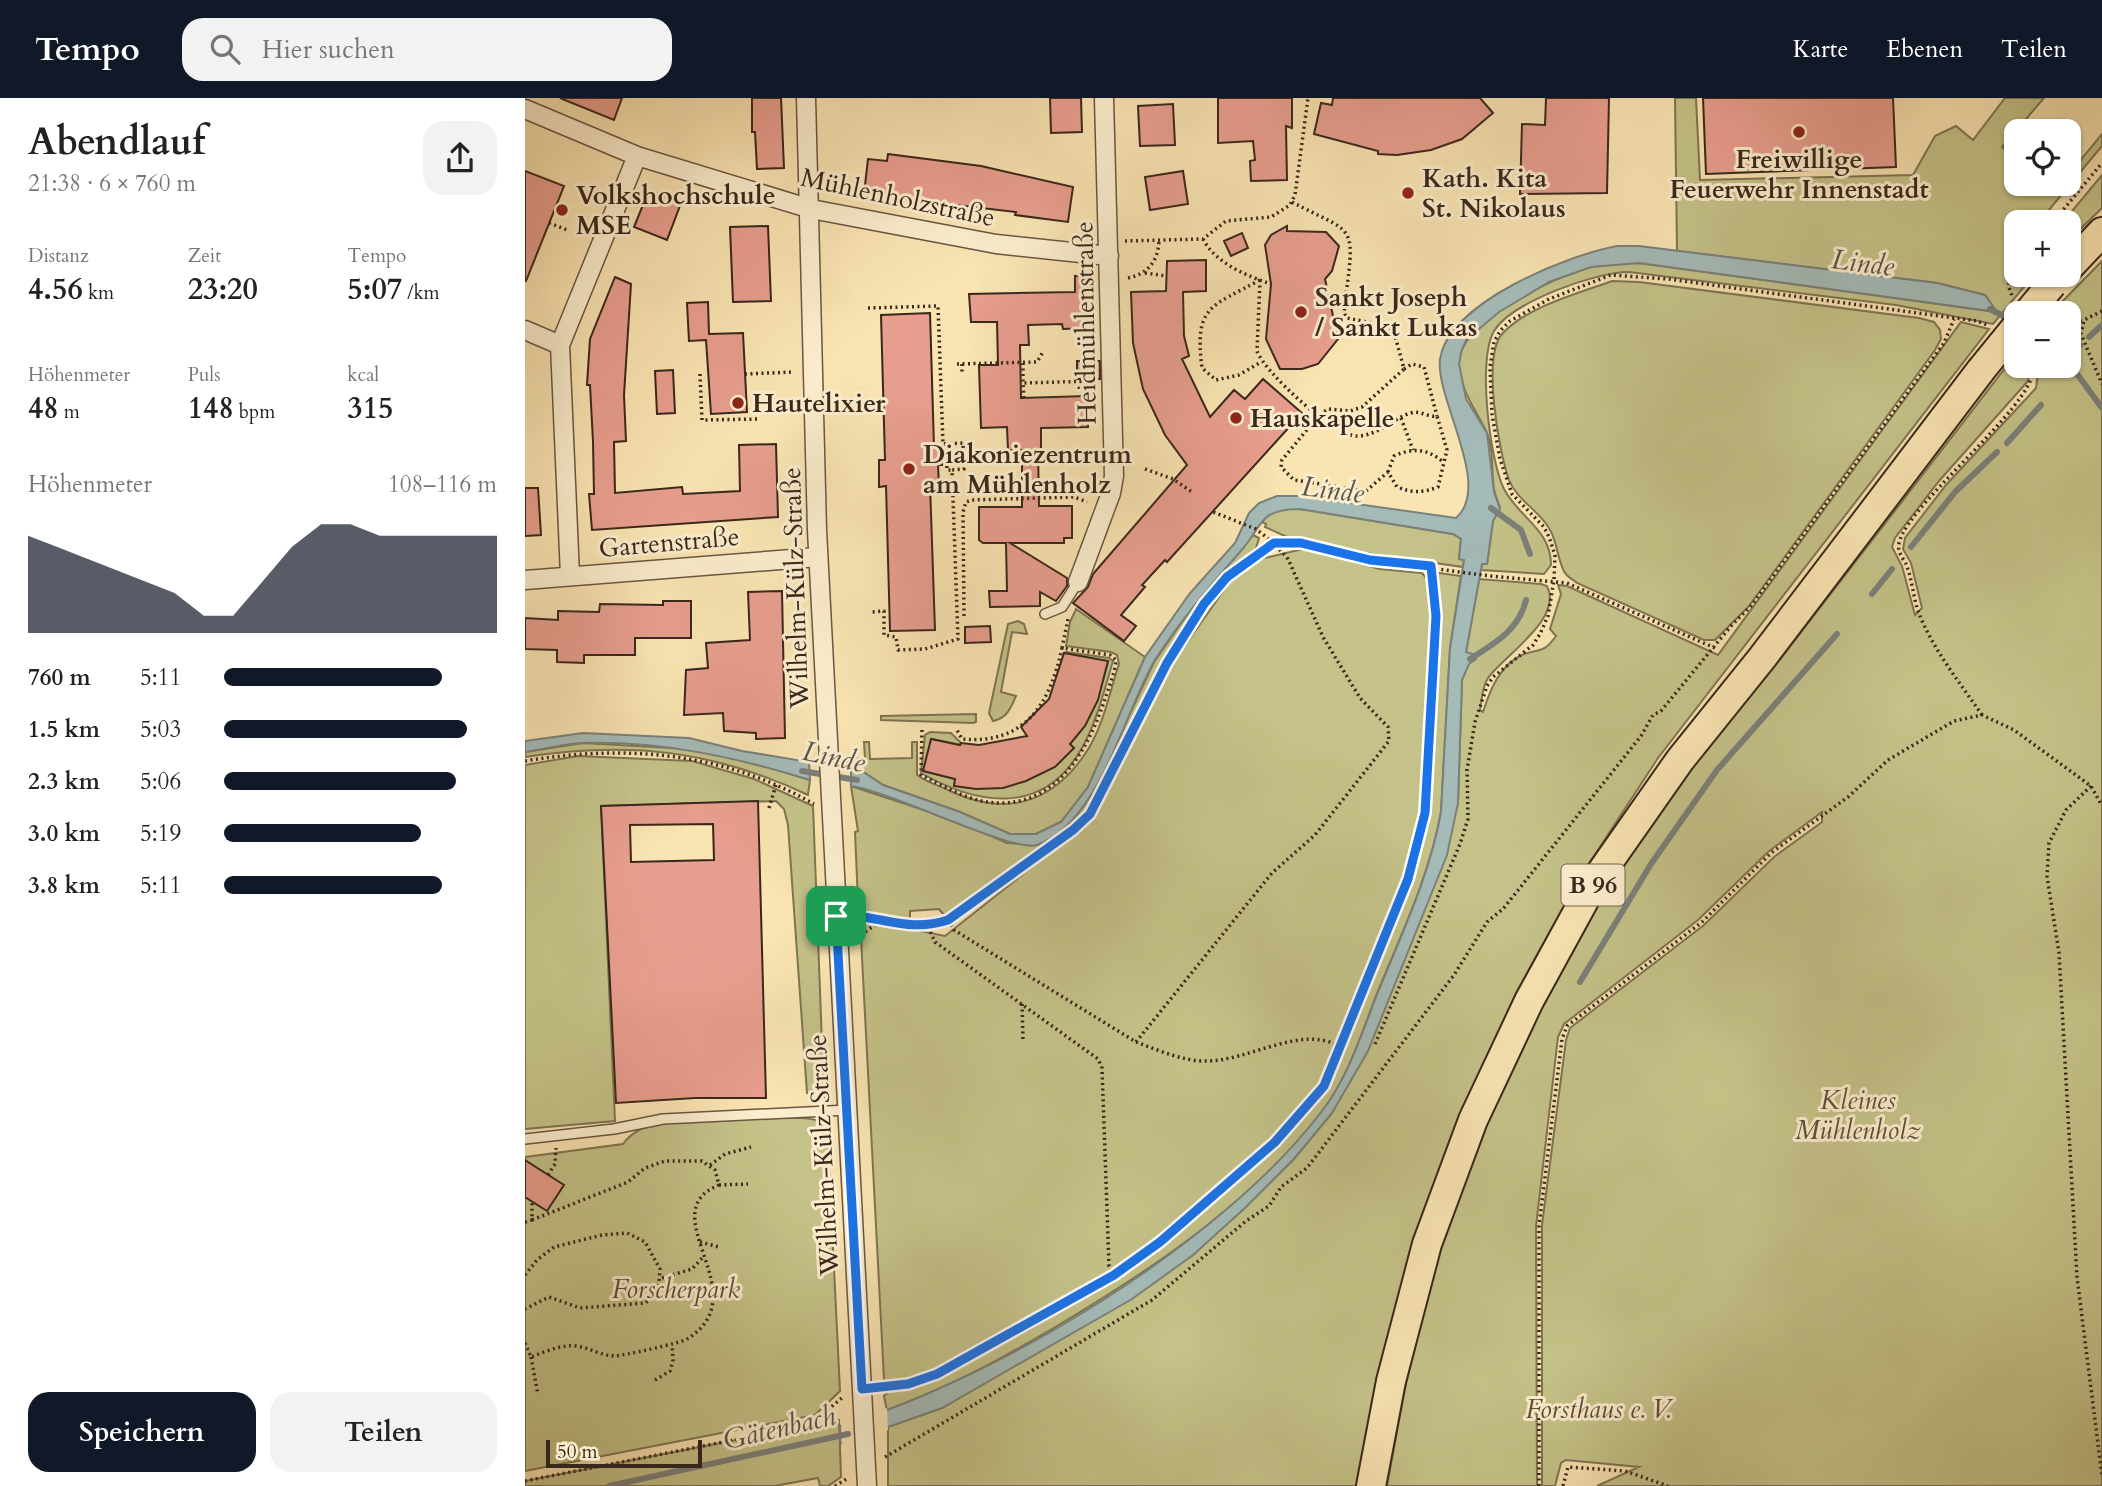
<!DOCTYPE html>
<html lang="de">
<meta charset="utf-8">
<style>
:root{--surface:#fff;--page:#f2f2f2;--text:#222;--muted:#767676;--accent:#111827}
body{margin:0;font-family:Cardo,serif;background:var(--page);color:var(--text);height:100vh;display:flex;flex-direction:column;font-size:26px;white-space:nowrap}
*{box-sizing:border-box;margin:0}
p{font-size:23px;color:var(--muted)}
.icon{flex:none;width:38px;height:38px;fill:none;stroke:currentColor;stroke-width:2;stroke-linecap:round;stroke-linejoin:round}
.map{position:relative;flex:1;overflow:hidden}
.drawer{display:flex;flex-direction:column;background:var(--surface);width:525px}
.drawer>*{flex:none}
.fabs{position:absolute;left:1479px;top:21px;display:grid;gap:14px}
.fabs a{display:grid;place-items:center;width:77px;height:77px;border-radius:14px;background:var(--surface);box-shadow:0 2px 5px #0004;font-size:35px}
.scale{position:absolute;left:21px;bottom:18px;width:156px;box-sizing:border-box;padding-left:7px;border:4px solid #3a271c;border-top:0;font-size:19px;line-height:24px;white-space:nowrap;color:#3a271c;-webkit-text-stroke:5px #fbedcd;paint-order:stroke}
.pin{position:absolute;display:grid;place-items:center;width:60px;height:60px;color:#fff;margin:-30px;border-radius:14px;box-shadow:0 4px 10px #0006}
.round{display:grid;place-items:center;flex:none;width:74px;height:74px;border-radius:21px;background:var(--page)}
.overview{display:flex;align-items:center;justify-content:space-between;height:119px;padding:0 28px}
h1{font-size:38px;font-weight:600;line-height:52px}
.stats{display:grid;grid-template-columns:repeat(3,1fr);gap:10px;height:119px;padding:7px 28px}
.stats div{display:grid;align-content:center}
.stats b{font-size:30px;font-weight:600}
.stats small{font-size:19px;font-weight:400}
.stats p{font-size:19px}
.chart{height:196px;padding:14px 28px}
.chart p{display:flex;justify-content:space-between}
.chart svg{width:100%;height:126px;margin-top:7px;fill:var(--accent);opacity:.7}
.action{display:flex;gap:14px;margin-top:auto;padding:14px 28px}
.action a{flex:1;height:80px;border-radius:21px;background:var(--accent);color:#fff;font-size:28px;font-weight:600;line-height:80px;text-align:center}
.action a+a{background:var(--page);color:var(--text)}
ul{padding:0 28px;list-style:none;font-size:23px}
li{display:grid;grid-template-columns:112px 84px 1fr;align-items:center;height:52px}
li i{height:18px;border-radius:9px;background:var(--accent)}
header{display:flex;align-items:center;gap:42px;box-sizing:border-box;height:98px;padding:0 35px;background:var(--accent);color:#fff}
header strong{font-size:33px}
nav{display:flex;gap:38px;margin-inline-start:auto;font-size:24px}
.search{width:490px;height:63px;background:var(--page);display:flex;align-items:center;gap:18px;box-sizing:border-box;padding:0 24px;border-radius:21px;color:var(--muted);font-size:26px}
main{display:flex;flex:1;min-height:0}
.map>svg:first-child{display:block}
.green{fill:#c4c288;stroke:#7f7452;stroke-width:2}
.water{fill:#a4bbb8;stroke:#7a807a;stroke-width:2}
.pier{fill:#f9e4b2}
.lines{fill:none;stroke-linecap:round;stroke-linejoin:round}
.stream{stroke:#7a807a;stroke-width:6}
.building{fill:#e89e8e;stroke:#3a271c;stroke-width:2;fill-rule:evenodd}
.lane-casing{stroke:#6a5642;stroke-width:12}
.street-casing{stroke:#6a5642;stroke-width:21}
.primary-casing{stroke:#3a271c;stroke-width:32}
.path{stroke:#3a271c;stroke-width:3.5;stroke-dasharray:2 3.5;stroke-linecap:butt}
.lane{stroke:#fbedcd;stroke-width:9}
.street{stroke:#fbedcd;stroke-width:18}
.primary{stroke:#f9e4b2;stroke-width:28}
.primary-bridge-casing{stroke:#3a271c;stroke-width:32;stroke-linecap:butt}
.primary-bridge{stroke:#f9e4b2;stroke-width:28}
.route-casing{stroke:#fff;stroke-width:14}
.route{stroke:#1a73e8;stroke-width:9}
.poi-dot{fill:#8f2418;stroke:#fbedcd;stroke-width:2.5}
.labels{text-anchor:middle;stroke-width:6;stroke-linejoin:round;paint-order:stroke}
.shield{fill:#fbedcd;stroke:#746251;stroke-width:2}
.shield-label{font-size:24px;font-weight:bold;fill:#3a271c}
.poi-label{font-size:26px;font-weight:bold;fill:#3a271c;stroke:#fbedcd;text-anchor:start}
.street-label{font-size:26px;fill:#3a271c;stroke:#fbedcd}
.park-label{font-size:26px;font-style:italic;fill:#5c4e37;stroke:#fbedcd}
.water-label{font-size:28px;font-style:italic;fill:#5a534b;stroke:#fbedcd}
</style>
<header>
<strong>Tempo</strong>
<div class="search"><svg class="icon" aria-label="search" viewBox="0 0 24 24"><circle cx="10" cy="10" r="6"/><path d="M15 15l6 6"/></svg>Hier suchen</div>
<nav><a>Karte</a><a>Ebenen</a><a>Teilen</a></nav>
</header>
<main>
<section class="drawer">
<div class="overview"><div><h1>Abendlauf</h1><p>21:38 · 6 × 760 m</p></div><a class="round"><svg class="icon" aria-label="share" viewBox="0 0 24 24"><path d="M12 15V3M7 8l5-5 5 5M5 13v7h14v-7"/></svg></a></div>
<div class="stats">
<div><p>Distanz</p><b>4.56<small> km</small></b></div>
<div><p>Zeit</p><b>23:20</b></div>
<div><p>Tempo</p><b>5:07<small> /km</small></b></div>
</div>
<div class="stats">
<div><p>Höhenmeter</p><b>48<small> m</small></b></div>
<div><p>Puls</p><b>148<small> bpm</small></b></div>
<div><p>kcal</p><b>315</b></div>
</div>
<div class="chart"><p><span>Höhenmeter</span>108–116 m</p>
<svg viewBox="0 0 160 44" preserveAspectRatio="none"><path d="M0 44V10L10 14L20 18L30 22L40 26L50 30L60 38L70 38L80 26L90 14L100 6L110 6L120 10L130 10L140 10L150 10L160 10V44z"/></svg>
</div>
<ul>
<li><b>760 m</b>5:11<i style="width:80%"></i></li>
<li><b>1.5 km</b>5:03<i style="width:89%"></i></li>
<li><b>2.3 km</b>5:06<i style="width:85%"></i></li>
<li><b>3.0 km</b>5:19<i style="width:72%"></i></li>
<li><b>3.8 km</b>5:11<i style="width:80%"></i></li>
</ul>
<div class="action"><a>Speichern</a><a>Teilen</a></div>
</section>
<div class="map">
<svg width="1577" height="1388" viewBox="0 0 1577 1388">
<rect width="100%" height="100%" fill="#f9e4b2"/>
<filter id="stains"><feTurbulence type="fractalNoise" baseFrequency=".00286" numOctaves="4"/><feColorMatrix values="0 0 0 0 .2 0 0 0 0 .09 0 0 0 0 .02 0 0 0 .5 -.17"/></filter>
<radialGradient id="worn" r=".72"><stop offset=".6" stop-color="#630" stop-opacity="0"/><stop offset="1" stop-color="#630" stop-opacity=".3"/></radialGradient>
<!-- green -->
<path class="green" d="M1150,0H1171L1175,82L1388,77L1410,38L1431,28L1448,42L1480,0H1519L1477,49L1491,61V86H1518L1528,94L1535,86H1544V76L1577,36V48L1514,124H1491V177H1509L1468,226L1371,207L1104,174C1070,174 987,204 969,233C952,261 965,363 979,391C994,420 1026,431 1026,467L1019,476L956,472L957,465L962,466L968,422L975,411C974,404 970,398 969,391C966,372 969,351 961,333C950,310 935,293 934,265C934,223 1031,178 1066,169C1082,165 1098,165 1114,165L1471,214L1460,197L1412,185L1152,153Z
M1577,77V110L1544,142V124H1538Z
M1577,163V1388H1072L1114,1369L1041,1362L1036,1365L1030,1388H1017V1127L1041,942L1045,930L1179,827L1249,759L1297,724V714L1243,754L1173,822L1039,926L1033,939L1011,1128L1012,1388H862L880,1290L913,1154L960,1027L1015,906L1081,792L1164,673L1253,564L1491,256V268H1504L1503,283L1414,383L1370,440L1367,449L1377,468L1390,517L1397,510L1386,465L1378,451L1380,440L1421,387L1511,290L1514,268H1544V215H1526Z
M1087,183L1114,184L1394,220L1409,224L1415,232L1416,241L1410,252L1224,508L1190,542H1179L1052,485C1048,481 1043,480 1040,475C1032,462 1033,444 1024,430C1013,412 992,402 984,382C974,354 957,259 977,236C1001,209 1054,195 1087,183Z
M1436,224L1464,231L1133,660L1056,778L991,895L935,1021L833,1388H363V1328L417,1310L668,1157L768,1062L807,1015L883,852L933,705L937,582L944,557L941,554L954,481L1016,486L1022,488C1039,521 977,559 963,580C957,589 957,601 955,612L958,614C965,592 975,566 999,556C1016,550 1018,556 1031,538L1025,531L1036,496L1033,487L1042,488L1193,557Z
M755,411H775L928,436L936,441L934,461L939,462L938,469L813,451L776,439H762L740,429L741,426L735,423L742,416Z
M728,437L734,440L731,450L699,477L676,504L639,562L562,714L431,814L420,818L414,811L385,813V822L339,813L333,804L330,734L333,733L326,688L432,723L482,745L512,747L541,729L569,693L629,564L672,502Z
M778,451L855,471L897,475L902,481L907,518L898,712L882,782L861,839L795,987L747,1043L633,1142L582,1177L414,1270L395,1279L362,1285L359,1281L335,821L420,838L569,720L645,569L706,482L735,461Z
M914,475L936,478L925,550L916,714C905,776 877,835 853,893C837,934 824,977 798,1013C733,1100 629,1170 537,1225C481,1258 423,1291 362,1313L359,1298L366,1292L385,1290L412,1280L503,1232L591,1181L636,1148L753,1046L802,990L817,951L816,946L885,781L901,716L911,580L913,517L910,479Z
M551,511L620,559L563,689L536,724L511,736H485L435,714L358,687L334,671L326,670L325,661L340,660L339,644H344L345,661L387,660V644H392V677C400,683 411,687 421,691C476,718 524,709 560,656C578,630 584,596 594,566L592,557L586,554L541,548L545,524Z
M493,523L499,526L502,536L487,534L476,594L491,598C486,610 482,620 468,623L464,615L483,526Z
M541,554L584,560L588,563C579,593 572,623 557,650C519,718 454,708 396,675L400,637L405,634L426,635L436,645L435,647L407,641L398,673L430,681V688C476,696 515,683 548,650L545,646C566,620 575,596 583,564L539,555Z
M451,616V624L448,625L356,622V618Z
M58,645L165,651L217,661L285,682L283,697C188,652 104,643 0,659V654Z
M53,658L167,663L229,681L288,708L299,999L282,995L263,727L259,711L251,703L76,708L90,1023L0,1031V667Z
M208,1020C232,1024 285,1013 302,1027L315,1293L290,1317L0,1373V1059L98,1046C119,1016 175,1022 208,1020Z
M314,1322L316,1379L303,1388H295L293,1380L249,1388H0V1383Z"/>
<!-- water -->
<path class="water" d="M1092,148H1114L1412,185L1460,197L1472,214L1114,165L1066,169L1024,184L974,214L941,242L936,254L934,266L941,301L962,335L969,394L975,411L968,423L962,466H957L941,554L951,557V561L944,566L937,582L933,705L922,757L843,953L807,1015L768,1062L720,1110L668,1157L607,1201L417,1310L315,1346V1328C473,1280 696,1146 797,1013C824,978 837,934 853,894C877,835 905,777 916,714L925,550L939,462L934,461L936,441L928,436L775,411C733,411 739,427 715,454C685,488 655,523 630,562C599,614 575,725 512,747C488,755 365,693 326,688V670L334,671L358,687L435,714L485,736H511L536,724L563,689L620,559L665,495L710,445L724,415L734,405L752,398H775L931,420C968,388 910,301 915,261C924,204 1043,157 1092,148Z
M58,635L164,640L217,653L284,664L285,682C210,659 137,643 58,645C39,646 19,651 0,654V643Z"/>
<!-- pier -->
<path class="pier" d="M362,1310L363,1332L317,1349L316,1324Z"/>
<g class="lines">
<!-- stream -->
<path class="stream" d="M1465,211L1486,222
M1564,239L1577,227
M1544,258L1555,247
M1544,265L1577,310
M1535,276L1541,268
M1482,345L1516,307
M966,410L996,432L1005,456
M1386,449L1430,394L1472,354
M1347,496L1367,471
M945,561C970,545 994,532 1001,502
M277,673L332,682
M1055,884L1126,766L1192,672L1312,536
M84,1388L323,1336"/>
</g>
<!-- building -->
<path class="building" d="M35,0H97L89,22Z
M227,0H256L259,70L232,71L230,34H227Z
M525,0H556L557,34L526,35Z
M693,0H767V30L761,28L762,82L726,83L725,63L730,62L728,43L693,45Z
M808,0H955L968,15L937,41L906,52L872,57L853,56V53L789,36L796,5L807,7Z
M1021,0H1084L1082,95L995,96L997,26L1020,27Z
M1178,0H1368L1371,69L1181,76Z
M648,6L650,47L615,48L613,8Z
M363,56L456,68L548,89L543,124L490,117L491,114L339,96L343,61L362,63Z
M0,73L39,88L1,183H0Z
M658,73L663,106L625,112L620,79Z
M124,92L156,105L142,142L109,129Z
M243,128L246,203L208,204L205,129Z
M762,128V133L801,134L814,148L807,173L800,181L813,241L793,266L777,271H755L741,241L746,186L740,147L746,137Z
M717,135L723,150L706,158L699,143Z
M681,162V193L658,194L659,238L664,258L657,261L685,319L709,292L720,301L738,281L777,315L642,464L640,462L617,487L620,489L596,517L611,528L599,543L548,505L563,489L568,476L662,367L640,337L618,291L608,245L606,194L641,193L642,163Z
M568,177V198L561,199L562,230L538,231L537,226L503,227L504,247H495L496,300L562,298L563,329L516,330V351H513L514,408H547V440H539V445H485L542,480V488L531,503L515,494V508L465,509L464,493H482L481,445H458L454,442V409H497V352H483L482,329L456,330L454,267H473L472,224H446L444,196L550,194V178Z
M90,179L106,186L99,297L101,343L89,344L90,395L157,389L158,396L215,393L214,347L251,346L253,419L67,432L64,396H69L68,344L65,287H62L65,241Z
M183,204L184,236L218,235L222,314L186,316L181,242L164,243L162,205Z
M405,215L409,349H416L417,367H413L414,386H405L410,532L365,533L361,388L354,389V362H360L356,217Z
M552,263H575V281H552Z
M148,272L150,315L132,316L130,273Z
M0,390H13L16,437L0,438Z
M257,493L260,640L231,641V635L199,633L198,615L159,617L161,572L183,570L181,545L225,542L223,494Z
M138,503H166V540H110V557H59V565L32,564V552L0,551V520L33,522V513L74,514L75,506L138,507Z
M465,528L466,544L440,545V529Z
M539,555L583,563L573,602L560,628L545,646L549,650L530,669L501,683L478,690L451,691L429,688L430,681L398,673L406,641L435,647L436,645L454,647L502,638L496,629L524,601Z
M233,703L241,1000H170L91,1005L76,708ZM188,726L189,762L106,764L105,727Z
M0,1062L39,1087L22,1113L0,1099Z"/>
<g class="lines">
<!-- lane casing -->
<g class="lane-casing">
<path id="lane" d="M520,516L537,509L553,484
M0,1041L89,1031L138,1021L323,1012"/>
</g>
<!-- street casing -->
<g class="street-casing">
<path id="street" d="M281,0L292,432L342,1388
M0,11L112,58L286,111L471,146L584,158
M0,232L35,247
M45,478L35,247L112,58
M0,482L293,459
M553,484L586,395L589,378L579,0"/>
</g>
<!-- primary casing -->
<g class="primary-casing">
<path id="primary" d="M1544,169L1577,134
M846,1388L866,1283L902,1146L948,1022L1004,903L1068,786L1155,662L1237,560L1456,272"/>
</g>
<!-- path -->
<path class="path" d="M767,104C827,136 831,123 821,196H804
M1528,124L1577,65
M24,125L42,132
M678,141C690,165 722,178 746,186
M600,143L678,141L701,123L746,119L765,107L770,97L783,0
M620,175L641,178
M603,180C623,176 633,163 634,143
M735,182L732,253C740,275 809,338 832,338C853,338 868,320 886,315C896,312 903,320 912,318L922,352L913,389C898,395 887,395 872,389L863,374L841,393L769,382L756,369L757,362L794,317L803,311L825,313L837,309L879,271L869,234L862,228L822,220L819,215L821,196
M735,182C686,209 669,207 677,270L691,282L714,277L736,264
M1487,197C1481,186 1484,178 1491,168
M343,210L413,208L418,346L438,345L439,371L427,372L433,541L400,551L373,552L371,539L359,537V513L347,514
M1577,213L1559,222L1556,236L1577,286
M1544,225L1559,222
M498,265V285
M432,266L512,264L518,254
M437,266V276
M879,271L887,266L899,269L912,318
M175,276L177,322L234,321
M220,276L269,274
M499,300L498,285L569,283
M876,320L888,352
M421,346L422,372H427
M620,371L648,381L667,394
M863,374L869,358C887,350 901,350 917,363
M439,518L438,414L441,404L447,402L549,399L562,404
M537,550L543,521
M1457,617C1435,585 1410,554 1395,518C1388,502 1388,483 1381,466C1379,462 1375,457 1374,452C1365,418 1515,307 1508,268
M397,632L396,677C421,689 448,706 477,705C536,704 565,647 581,598C585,586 590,574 591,562L585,557L537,550C525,606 500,647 437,641L432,632
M0,663C101,646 198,654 289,706
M1566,688L1541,712L1524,745L1522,778L1534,855L1552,1179L1577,1378
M244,710L251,687
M329,817C367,816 380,836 423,822L548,732L565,716L642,565L679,506L702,479L749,445H776L844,462L965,478L1042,485L1190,550
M423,822L429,832L611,944C633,952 657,963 680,963C722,964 777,926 813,948
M403,829L410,844L573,961L577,970L584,1168L589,1177
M330,837L337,836L356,823
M497,906L498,941
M611,944L747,775L790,737L864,643L863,629L835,600L798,539L763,461L749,445L731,431L688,414
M850,946L935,746L943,721L942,672L950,624L962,588L968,579L1008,547L1015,536L1023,518L1029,482L1030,457L1024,439L1019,429L987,396L975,361L967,316L965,269L969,244L975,233L985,223L1024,201L1086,177L1143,181L1452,223L1462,227
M185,1067L200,1056L226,1049
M23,1077L30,1066L31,1050
M194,1087L223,1086
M0,1124L7,1122V1104
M175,1144L194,1149
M0,1177L12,1162L29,1149L77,1137L102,1135L120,1144L135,1171L133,1195L120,1205L55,1210L24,1199L0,1211
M137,1180L167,1171L179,1158
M0,1245L6,1259C17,1255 30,1249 42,1248C60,1246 72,1257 89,1258C97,1258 156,1245 162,1241C235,1196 124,1115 194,1087L190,1072L177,1063H140L120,1070L103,1084L7,1122
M6,1259L13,1297
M130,1282L145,1273L148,1262L147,1247
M353,1290L383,1286L412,1276L589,1177L635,1145L750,1044L799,988L883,781L900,715L911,518L906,468
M360,1359L627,1202L721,1123L744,1108L756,1089L782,1070L929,877L962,824L978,811L1116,638L1128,617L1136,613L1206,528L1226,508L1419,245L1429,221
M0,1383L285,1327L318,1299
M310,1388L323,1380
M1014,1388V1128L1037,941L1042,928L1177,824L1246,755L1323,699L1363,662L1429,623L1457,617L1489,632L1566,688L1577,708
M1038,1388L1043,1369L1100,1373L1143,1388"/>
<!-- lane -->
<use href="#lane" class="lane"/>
<!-- street -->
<use href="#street" class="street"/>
<!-- primary -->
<use href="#primary" class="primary"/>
<!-- primary-bridge casing -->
<g class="primary-bridge-casing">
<path id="primary-bridge" d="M1503,215L1527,186
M1456,272L1491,229"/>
</g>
<!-- primary-bridge -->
<use href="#primary-bridge" class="primary-bridge"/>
</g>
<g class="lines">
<!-- route casing -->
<g class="route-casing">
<path id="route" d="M749,445H776L845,462L906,468L911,518L900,715L883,781L799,988L750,1044L635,1144L589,1177L412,1276L383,1286L337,1291L311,818C354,815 380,836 423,822L548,732L565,716L642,565L679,506L702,479Z"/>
</g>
<!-- route -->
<use href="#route" class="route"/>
</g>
<!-- markers -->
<g class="poi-dot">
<circle cx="1274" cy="34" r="7"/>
<circle cx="883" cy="95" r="7"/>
<circle cx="37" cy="112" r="7"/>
<circle cx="776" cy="214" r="7"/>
<circle cx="213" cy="305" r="7"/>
<circle cx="711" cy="320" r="7"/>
<circle cx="384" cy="371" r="7"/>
</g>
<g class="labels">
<!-- shield labels -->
<rect class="shield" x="1036.5" y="766.5" width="63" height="41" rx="5"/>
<g class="shield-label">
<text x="1068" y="795">B 96</text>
</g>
<!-- poi labels -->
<g class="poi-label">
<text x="1274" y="70" text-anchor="middle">Freiwillige<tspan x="1274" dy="30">Feuerwehr Innenstadt</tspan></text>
<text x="897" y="89">Kath. Kita<tspan x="897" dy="30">St. Nikolaus</tspan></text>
<text x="51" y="106">Volkshochschule<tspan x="51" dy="30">MSE</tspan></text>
<text x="790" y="208">Sankt Joseph<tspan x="790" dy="30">/ Sankt Lukas</tspan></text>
<text x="227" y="314">Hautelixier</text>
<text x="725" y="329">Hauskapelle</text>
<text x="398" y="365">Diakoniezentrum<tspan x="398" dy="30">am Mühlenholz</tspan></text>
</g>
<!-- street labels -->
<g class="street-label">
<text transform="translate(373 99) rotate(12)" y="9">Mühlenholzstraße</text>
<text transform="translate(560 225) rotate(-91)" y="9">Heidmühlenstraße</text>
<text transform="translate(144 444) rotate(-5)" y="9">Gartenstraße</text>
<text transform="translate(270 490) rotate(-92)" y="9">Wilhelm-Külz-Straße</text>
<text transform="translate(298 1057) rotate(-93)" y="9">Wilhelm-Külz-Straße</text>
</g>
<!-- park labels -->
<g class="park-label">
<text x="1333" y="1011">Kleines<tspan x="1333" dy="30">Mühlenholz</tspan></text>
<text x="151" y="1200">Forscherpark</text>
<text x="1073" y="1320">Forsthaus e. V.</text>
</g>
<!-- water labels -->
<g class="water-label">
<text transform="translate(1338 164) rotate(7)" y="10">Linde</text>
<text transform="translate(808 391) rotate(7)" y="10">Linde</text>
<text transform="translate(309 658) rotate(12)" y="10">Linde</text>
<text transform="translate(254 1329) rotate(-13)" y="10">Gätenbach</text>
</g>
</g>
<rect width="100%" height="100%" filter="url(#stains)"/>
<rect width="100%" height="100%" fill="url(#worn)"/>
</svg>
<div class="fabs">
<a><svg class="icon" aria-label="locate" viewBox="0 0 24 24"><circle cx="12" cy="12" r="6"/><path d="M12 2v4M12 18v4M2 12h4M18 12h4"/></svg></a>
<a>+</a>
<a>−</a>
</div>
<div class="scale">50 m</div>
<div class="pin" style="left:311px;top:818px;background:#1e9e55"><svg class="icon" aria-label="arrive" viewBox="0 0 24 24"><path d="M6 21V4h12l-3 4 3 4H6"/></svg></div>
</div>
</main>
